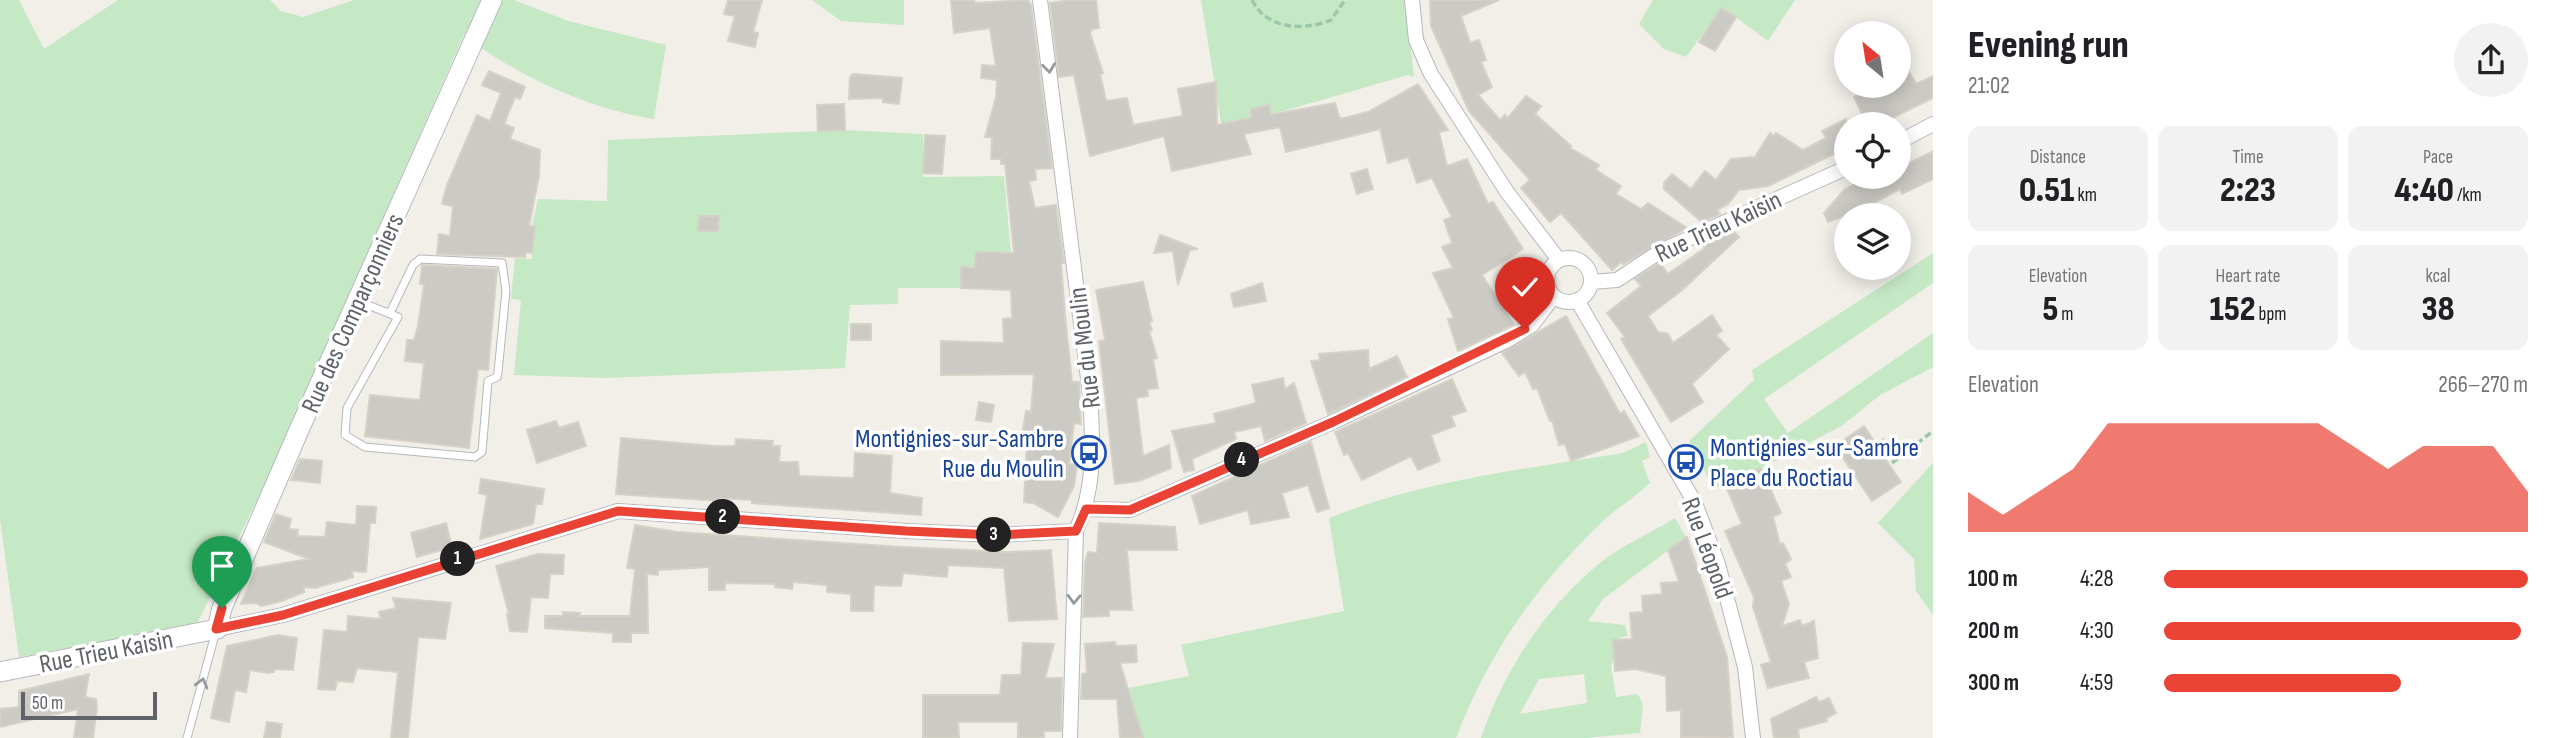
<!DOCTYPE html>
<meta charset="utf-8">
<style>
:root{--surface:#fff;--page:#f2f2f2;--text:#202124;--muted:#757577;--accent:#ea4335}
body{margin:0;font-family:"Sofia Sans Condensed",sans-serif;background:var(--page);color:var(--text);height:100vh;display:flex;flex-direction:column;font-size:26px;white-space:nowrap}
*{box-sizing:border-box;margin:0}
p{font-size:23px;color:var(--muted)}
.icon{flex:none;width:38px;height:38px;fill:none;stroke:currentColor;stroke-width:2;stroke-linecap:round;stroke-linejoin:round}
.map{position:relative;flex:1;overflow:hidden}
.panel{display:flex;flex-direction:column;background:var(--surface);width:630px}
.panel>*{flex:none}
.needle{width:46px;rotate:330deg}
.fabs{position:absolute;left:1834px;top:21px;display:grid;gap:14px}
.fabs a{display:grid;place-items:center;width:77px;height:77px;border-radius:50%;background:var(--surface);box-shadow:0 4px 18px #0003;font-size:35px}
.scale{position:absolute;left:21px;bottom:18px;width:136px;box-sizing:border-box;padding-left:7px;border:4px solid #5f6368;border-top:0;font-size:19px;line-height:24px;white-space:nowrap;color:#5f6368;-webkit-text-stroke:5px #fff;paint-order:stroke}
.pin{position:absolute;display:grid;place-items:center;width:60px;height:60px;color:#fff;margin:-72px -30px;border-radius:50% 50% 50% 0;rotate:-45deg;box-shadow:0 0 7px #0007}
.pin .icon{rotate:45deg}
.km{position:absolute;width:35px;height:35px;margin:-18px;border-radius:50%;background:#222;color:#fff;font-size:19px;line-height:35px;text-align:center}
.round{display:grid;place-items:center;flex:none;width:74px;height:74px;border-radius:37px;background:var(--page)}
.head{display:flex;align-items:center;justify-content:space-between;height:119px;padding:0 35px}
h1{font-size:38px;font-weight:800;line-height:52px}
.figures{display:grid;grid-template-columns:repeat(3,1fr);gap:10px;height:119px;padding:7px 35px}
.figures div{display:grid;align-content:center;border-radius:14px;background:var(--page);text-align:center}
.figures b{font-size:35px;font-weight:800}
.figures small{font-size:19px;font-weight:400}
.figures p{font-size:19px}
.chart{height:196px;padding:14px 35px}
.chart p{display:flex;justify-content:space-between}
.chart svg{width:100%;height:126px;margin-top:7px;fill:var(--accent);opacity:.7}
ul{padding:0 35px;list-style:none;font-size:23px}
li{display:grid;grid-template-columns:112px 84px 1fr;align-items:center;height:52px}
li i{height:18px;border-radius:9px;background:var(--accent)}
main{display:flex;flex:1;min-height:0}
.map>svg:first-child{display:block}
.green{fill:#c5e8c5;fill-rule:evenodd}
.building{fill:#cccac5;stroke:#d6d1c6;stroke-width:2}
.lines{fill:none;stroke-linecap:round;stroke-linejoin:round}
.lane-casing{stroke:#b5b8bc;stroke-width:9}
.street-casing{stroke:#b5b8bc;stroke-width:16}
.secondary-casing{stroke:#b6babf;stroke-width:21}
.path{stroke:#9cc7a9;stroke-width:3.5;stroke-dasharray:7 3.5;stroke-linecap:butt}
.lane{stroke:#fff;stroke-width:7}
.street{stroke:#fff;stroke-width:14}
.secondary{stroke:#fff;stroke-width:19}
.oneway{stroke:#979a9d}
.route-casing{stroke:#fff;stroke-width:14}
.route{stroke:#ea4335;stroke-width:9}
.labels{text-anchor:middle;stroke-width:7;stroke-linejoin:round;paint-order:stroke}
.street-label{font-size:26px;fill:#5f6368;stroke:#fff}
.transit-label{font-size:26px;fill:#164399;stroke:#fff;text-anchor:end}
</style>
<main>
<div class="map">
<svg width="1933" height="738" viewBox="0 0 1933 738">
<rect width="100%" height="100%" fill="#f1efe8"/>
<!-- green -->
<path class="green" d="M0,0H19L44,49L118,0H270L281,11L303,17L354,0H483L463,37L269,475L197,624L19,657L0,520Z
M502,0H514L568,21L666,45L654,119C593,110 527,80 477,45Z
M812,0H904V25L841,21Z
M1201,0H1405L1414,77L1408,75L1222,129Z
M1653,0H1795L1768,41L1722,7L1686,57L1664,49L1639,24Z
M844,130L923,134V177L1004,176L1012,265L961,267V288H898V304L850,305L845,368L605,378L514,375L521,300L511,299L515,258L532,259V226L538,199L607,201L608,140Z
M1933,253V283L1764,399L1788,433L1933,333V367L1880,395L1843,425L1755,471L1714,488L1689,441L1754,380L1752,370Z
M1646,442L1650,457L1642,461L1650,483C1635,498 1616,508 1601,523C1536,586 1488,654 1456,738H1124L1118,711L1134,710L1128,688L1189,676L1181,645L1344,611L1329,518C1422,481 1524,469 1623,453Z
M1933,463V615L1916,591L1914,559L1878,523Z
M1675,518L1686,537L1603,599L1588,621L1625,625L1628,636L1621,637L1611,666L1616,697L1638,694L1643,705L1640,733L1585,738H1481C1504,670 1545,608 1601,562C1624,544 1651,533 1675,518ZM1584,674L1587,703L1520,714L1539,679Z"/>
<!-- building -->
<path class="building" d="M728,0H762L753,32L758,33L755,47L728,41L735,16L724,14Z
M951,0H974L975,3L1028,0L1031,5L1052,168L1035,169L1036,180L1029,181L1035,208L1056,205L1064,263H1061L1065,316L1072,382H1079L1081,424L1074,423L1069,464L1077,465L1074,486L1058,517L1033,503L1024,502L1027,443L1021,442L1026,411L1031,412L1034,374L941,375V341L1004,343L1003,319L1012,318L1011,290L961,288V267L975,268L976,252L1014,253L1005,164H1001V159H991L992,137H985L996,97L997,80L981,78L982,65L996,66L990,28L954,33Z
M1070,0H1096L1099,28L1092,29L1090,33L1103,73L1100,74L1106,101L1127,98L1133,125L1183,116L1178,89L1216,82L1217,125L1251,118V109L1269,105L1270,115L1335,103L1340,119L1368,112L1418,84L1448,130L1439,132L1447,166L1467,159L1488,204L1493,202L1523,249L1482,275L1514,325L1458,351L1448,319L1454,318L1433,273L1453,268L1442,247L1452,243L1444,220L1452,217L1432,178L1417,183L1408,157L1388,163L1380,129L1286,152L1280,127L1244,134L1251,154L1172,171L1164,136L1090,156L1074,75L1059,77L1050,3Z
M1430,0H1499L1461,16L1470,43L1479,40L1486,60L1481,62L1492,87L1478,95L1500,120L1505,115L1507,119L1526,96L1541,106L1535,114L1571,146L1570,148L1599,165L1596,170L1621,186L1616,194L1641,209L1648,203L1687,228L1623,264L1621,262L1612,270L1561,213L1550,222L1521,188L1530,180L1469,111L1431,26Z
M1721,8L1736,17L1715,51L1699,42Z
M1899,54L1916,84L1933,76V98L1880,124H1867L1854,97L1877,86H1899Z
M489,71L525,87L520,99L515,97L504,124L514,128L510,139L540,150L539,176L529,226L535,227L532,253L526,252L525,257L437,254L439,234L450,236L453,206L442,204L447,185L477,115L490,121L501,93L482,85Z
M853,74L902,78L899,104L883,102V98L849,99L850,77Z
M844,104L845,130L818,131L817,105Z
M1846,119V148L1768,186L1739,190L1728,204L1717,210L1720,214L1702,222L1664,189V183L1672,174L1691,189L1705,171L1716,180L1731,159L1755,157L1770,133L1774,136L1776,133L1803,150L1826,138L1822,131Z
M925,135L945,136L942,174L923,173Z
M1933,151V179L1902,194L1900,189L1862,209L1865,215H1846L1828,222L1824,213L1845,189L1869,177H1899V168Z
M1367,169L1373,189L1357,194L1351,174Z
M699,216H719L718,231H698Z
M1732,230L1739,237L1681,291L1648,316L1658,332L1668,334L1673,343L1712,315L1722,331L1716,335L1729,349L1692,384L1703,402L1671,422L1621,339L1625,337L1607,313L1641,286L1635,279L1660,263L1668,274L1705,248L1701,244Z
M1160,235L1198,249L1190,250L1178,285L1173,251L1154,253Z
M422,265L497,269L488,370L478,369L469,448L365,436L370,395L420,400L424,363L405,361L407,340H414L418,326L424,284H420Z
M1143,282L1152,321L1149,322L1152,330L1149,331L1157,358L1153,359L1158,388L1147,389L1148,396L1136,398L1143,456L1169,445L1171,468L1139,481L1115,484L1099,341L1105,340L1096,290Z
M1262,283L1266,301L1234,307L1231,294Z
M1566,316L1620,414L1624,411L1639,436L1571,461L1565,444L1559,445L1552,420L1550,421L1537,388L1533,389L1525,372L1519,376L1502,353Z
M851,324H871V340H851Z
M1368,350L1369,369L1397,356L1407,377L1328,414L1311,361L1320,360L1319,354Z
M1283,378L1285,389L1294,383L1306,423L1265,441L1261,426L1234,432L1236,439L1192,459L1194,470L1184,472L1172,431L1216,423L1214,414L1256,403L1252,385Z
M1452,379L1466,411L1451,416L1455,426L1431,435L1440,461L1418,470L1411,456L1362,480L1348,453L1344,455L1335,432Z
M979,402L994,405L991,422L976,420Z
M556,421L559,428L578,422L586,446L537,463L527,430Z
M1864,426L1876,444L1883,439L1891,452L1884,457L1901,482L1872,501L1835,446Z
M621,438L714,446H735L736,439L773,441L772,446H780L779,462H798L799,476L854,478L855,453L892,456L890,493L922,498L921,515L764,504L752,503V500L721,498V501L616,494Z
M1311,442L1329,508L1317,512L1308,485L1282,493L1289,517L1251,524L1248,510L1200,524L1192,496Z
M300,459L322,461L320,483L291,480Z
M1761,468L1781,513L1773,517L1780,545L1783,543L1791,559L1785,564L1791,577L1781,581L1789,604L1782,626L1800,620L1802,626L1814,621L1818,658L1804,662L1809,678L1768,688L1761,665L1771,662L1753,607L1754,597L1725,531L1742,524L1725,484Z
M481,479L544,489L542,504H536L533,524L480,539L487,495L479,493Z
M357,506L376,507L375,523H370L366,572L352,571L353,577L347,579L315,588L304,587V592L282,601L261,606L257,603L241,604L257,568L309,559L264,542L276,514L291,519L289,529L298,530L297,536L325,537L327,522L356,525Z
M446,523L452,547L417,557L411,533Z
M1099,523L1175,527L1177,550H1127L1132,610H1109V616L1083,617L1085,563L1088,552L1097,553Z
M635,525L677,532L902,547L1008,552L1051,550L1057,619L1009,621L1004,568L948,565L947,577L903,573L901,586L874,585L873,611H851V594L827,592V585L793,582L792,589L775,587V584L725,583V590H709V567L658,570V575L647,574L648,633H631V642H613V633L545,628V616H563V612L580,613L579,616H630L635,569L627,568Z
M1687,537L1727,657L1733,738L1681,737V710L1667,711L1666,676L1636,669L1615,671L1613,640L1632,639L1630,613L1643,612L1642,596L1662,594L1661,583L1679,582L1668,550Z
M538,554L564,555L563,574H550L548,598L531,597L527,632L510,631L507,614H509L496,566Z
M393,598L451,603L445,639L418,637L408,738H391L398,672L357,668L353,682L337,681L335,690L318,689L324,630L347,632L348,616L381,619L379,612L396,608Z
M278,635L297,638L293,670L274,669V672L268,673L250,670L246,692L235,690L229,722L211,718L227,646Z
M1115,642L1116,646L1136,645L1137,662L1120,663L1143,738H1120L1117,699H1081L1082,674L1087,673L1085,644Z
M1023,643L1054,644L1045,678H1062L1061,731H1044V738H1018V722H958L959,738H923V695H1000L1002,675H1021Z
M89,674L85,697L96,699L97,708L93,738H74L78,709L0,727V709L19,707V691Z
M1816,697L1819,702L1829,698L1836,713L1826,718L1827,721L1798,729L1799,738H1774L1771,719Z
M267,722L282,724L280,738H264Z"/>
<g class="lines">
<!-- lane casing -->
<g class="lane-casing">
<path id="lane" d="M358,301L398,317L347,408L345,435L365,447L475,457L482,452L488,381L497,377L498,372L506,291L502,263L420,259L413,265L390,313
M187,738L216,631"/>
</g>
<!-- street casing -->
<g class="street-casing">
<path id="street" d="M1040,0L1090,394C1093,442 1096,486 1076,531L1070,738
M1412,0L1416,40L1431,74L1507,192L1559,260
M1899,142L1933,124
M1547 280a22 22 0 1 1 44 0a22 22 0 1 1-44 0Z
M1591,282L1617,280L1661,251L1846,168
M1577,300L1695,503L1718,564L1745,667L1753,738
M1086,509L1130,510L1333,422L1506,341L1532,325L1554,296
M217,629L283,615L618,511L906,531L996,535L1076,531"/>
</g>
<!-- secondary casing -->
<g class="secondary-casing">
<path id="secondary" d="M0,672L217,629L222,608L299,430L492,0"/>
</g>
<!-- path -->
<path class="path" d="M1252,0C1267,30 1304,31 1331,20L1345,0
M1892,463L1933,431"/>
<!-- lane -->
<use href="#lane" class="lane"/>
<!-- street -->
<use href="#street" class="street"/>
<!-- secondary -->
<use href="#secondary" class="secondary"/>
</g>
<!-- one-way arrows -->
<defs><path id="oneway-chevron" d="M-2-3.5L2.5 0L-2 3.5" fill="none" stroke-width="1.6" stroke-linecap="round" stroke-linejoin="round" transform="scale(1.75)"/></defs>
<g class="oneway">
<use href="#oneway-chevron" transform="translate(1049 68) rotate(83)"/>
<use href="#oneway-chevron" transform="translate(1074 599) rotate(92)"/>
<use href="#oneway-chevron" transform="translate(202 683) rotate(-75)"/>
</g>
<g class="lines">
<!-- route casing -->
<g class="route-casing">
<path id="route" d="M222,608L216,629L283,615L618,511L906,531L996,535L1076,531L1086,509L1130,510L1333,422L1525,329"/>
</g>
<!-- route -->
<use href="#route" class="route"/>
</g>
<!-- icons -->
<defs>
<g id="bus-ring" transform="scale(1.75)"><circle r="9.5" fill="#fff" stroke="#1a4fb4" stroke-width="1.5"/><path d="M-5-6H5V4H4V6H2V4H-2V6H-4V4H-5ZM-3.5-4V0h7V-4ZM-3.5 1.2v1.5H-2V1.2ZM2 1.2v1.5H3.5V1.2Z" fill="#1a4fb4"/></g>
</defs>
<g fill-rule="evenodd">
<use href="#bus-ring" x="1089" y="453"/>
<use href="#bus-ring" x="1686" y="462"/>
</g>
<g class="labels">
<!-- street labels -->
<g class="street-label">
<text transform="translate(1718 226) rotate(-25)" y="9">Rue Trieu Kaisin</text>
<text transform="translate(352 313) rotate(-66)" y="9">Rue des Comparçonniers</text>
<text transform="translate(1084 348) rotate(-97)" y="9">Rue du Moulin</text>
<text transform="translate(1708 548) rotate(70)" y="9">Rue Léopold</text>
<text transform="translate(106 651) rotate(-11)" y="9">Rue Trieu Kaisin</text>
</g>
<!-- transit labels -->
<g class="transit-label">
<text x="1064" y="447">Montignies-sur-Sambre<tspan x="1064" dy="30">Rue du Moulin</tspan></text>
<text x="1710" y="456" text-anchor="start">Montignies-sur-Sambre<tspan x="1710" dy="30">Place du Roctiau</tspan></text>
</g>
</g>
</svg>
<div class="fabs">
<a><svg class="needle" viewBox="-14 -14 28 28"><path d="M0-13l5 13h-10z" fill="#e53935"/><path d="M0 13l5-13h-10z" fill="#757577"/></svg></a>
<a><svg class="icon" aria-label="locate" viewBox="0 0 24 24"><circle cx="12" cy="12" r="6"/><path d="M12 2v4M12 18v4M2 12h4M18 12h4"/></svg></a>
<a><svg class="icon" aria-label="layers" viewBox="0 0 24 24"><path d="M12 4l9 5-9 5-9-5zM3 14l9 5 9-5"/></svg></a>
</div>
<div class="scale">50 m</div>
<div class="pin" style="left:222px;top:608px;background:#1e9e55"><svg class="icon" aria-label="arrive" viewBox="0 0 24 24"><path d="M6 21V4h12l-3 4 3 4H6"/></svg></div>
<div class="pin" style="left:1525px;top:329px;background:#d93025"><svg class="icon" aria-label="check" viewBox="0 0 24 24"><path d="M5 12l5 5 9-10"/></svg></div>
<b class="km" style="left:458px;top:559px">1</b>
<b class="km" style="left:723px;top:517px">2</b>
<b class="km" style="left:994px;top:535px">3</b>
<b class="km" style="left:1242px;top:460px">4</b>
</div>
<section class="panel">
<div class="head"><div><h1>Evening run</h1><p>21:02</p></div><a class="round"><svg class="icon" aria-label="share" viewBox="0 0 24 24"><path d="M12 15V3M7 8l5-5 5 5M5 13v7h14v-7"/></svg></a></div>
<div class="figures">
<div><p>Distance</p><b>0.51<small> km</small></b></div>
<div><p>Time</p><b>2:23</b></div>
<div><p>Pace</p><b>4:40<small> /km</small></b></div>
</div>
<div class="figures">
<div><p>Elevation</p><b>5<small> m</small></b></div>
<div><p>Heart rate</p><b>152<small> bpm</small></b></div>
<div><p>kcal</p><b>38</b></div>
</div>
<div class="chart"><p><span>Elevation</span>266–270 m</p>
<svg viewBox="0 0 160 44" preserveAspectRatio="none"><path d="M0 44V30L10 38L20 30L30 22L40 6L50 6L60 6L70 6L80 6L90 6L100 6L110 14L120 22L130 14L140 14L150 14L160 30V44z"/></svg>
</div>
<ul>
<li><b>100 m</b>4:28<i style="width:100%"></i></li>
<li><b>200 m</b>4:30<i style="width:98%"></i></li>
<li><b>300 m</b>4:59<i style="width:65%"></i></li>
</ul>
</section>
</main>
